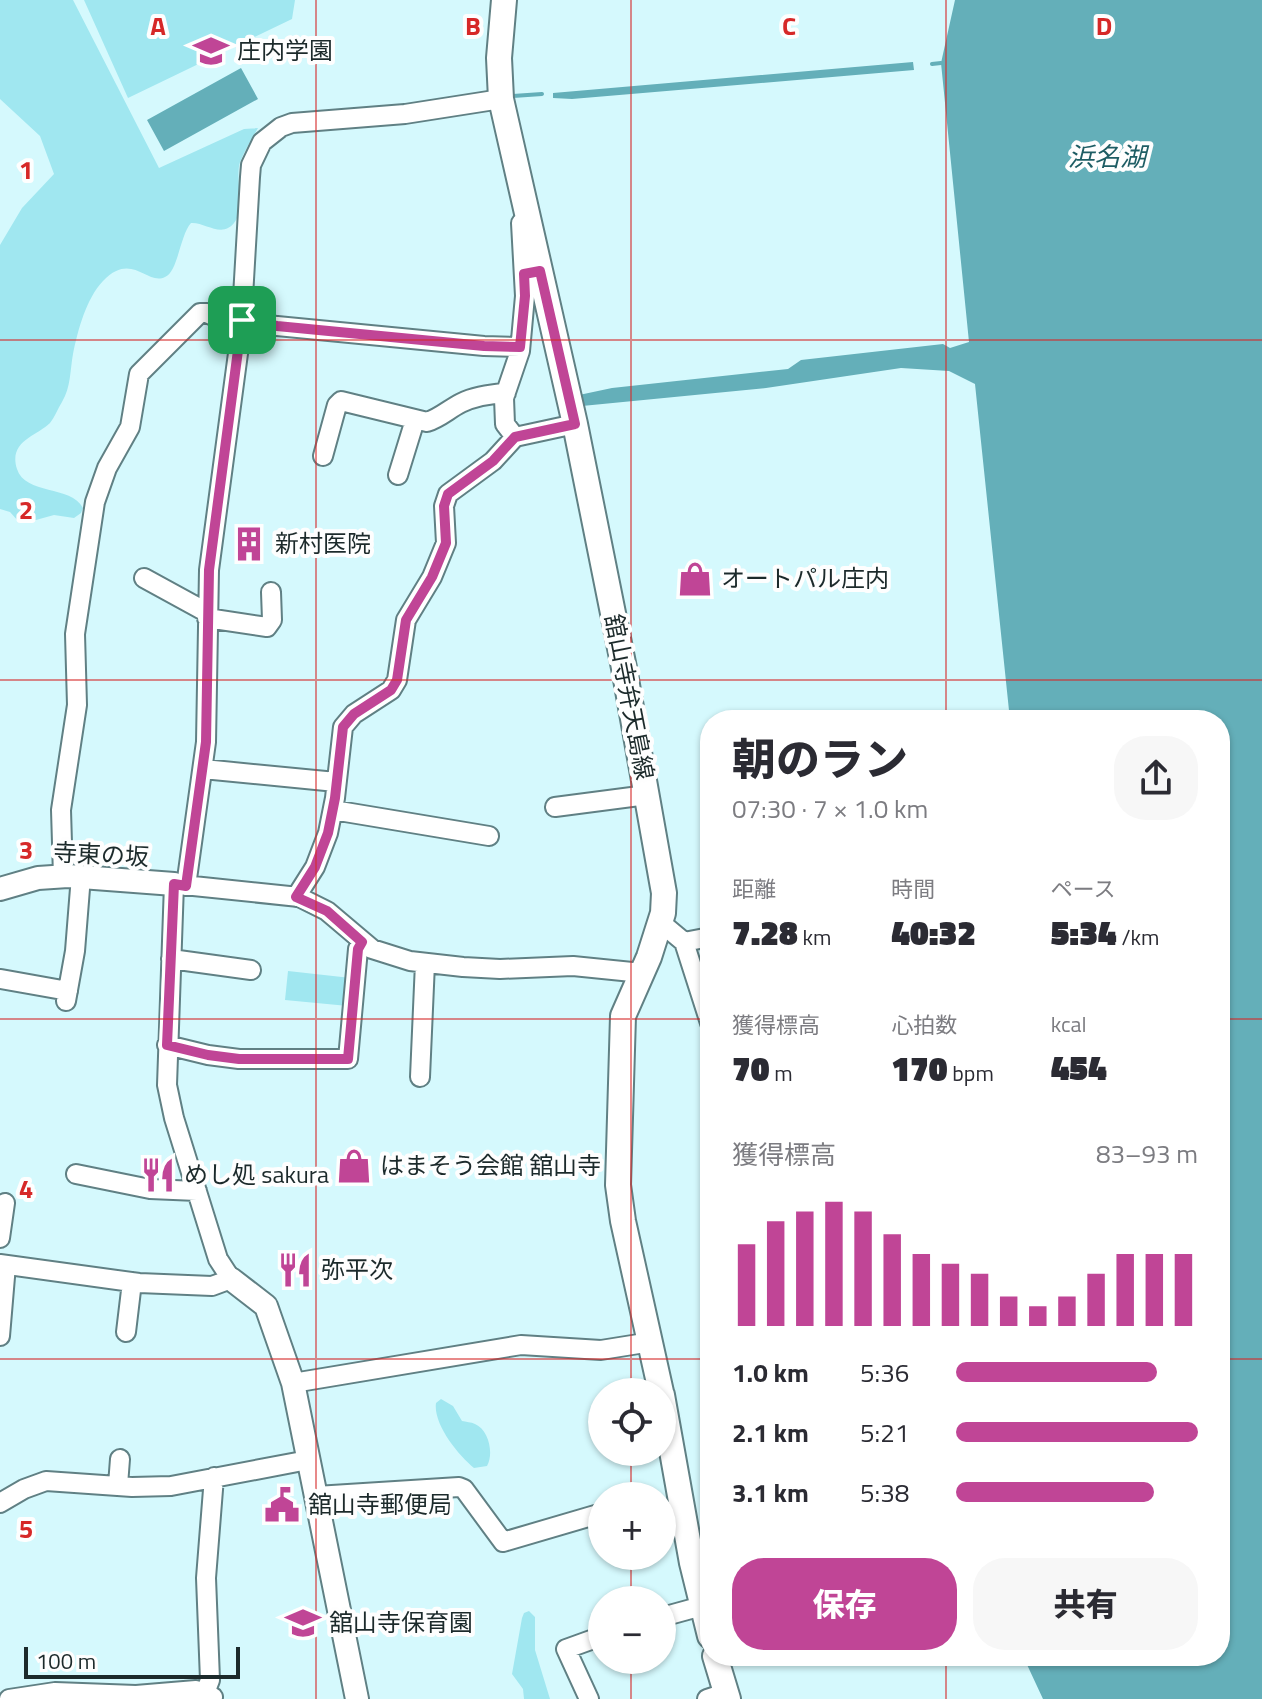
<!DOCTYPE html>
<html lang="ja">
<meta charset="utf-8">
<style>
:root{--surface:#fff;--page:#f7f7f7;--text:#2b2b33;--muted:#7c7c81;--accent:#c04596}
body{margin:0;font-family:"Titillium Web","Noto Sans JP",sans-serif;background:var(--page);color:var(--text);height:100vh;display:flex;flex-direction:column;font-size:30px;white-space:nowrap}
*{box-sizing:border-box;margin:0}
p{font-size:26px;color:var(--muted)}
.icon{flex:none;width:44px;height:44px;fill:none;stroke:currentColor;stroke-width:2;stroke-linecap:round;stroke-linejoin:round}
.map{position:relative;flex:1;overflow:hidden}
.side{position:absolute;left:700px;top:710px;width:530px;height:956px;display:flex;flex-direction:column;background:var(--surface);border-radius:32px;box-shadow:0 2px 6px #0004}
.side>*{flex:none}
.fabs{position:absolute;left:588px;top:1378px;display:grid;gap:16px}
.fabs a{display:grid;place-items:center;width:88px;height:88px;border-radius:50%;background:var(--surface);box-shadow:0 2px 6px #0004;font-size:40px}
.scale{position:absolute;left:24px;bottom:20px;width:216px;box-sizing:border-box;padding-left:8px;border:4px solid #1c2a2b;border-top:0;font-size:22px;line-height:28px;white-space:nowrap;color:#1c2a2b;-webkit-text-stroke:6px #fefefe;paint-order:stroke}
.pin{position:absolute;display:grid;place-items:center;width:68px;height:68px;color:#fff;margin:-34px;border-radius:16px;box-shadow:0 4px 12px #0006}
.round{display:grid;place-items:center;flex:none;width:84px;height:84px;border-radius:32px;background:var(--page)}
.overview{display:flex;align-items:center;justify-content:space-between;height:136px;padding:0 32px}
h1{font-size:44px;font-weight:800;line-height:60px}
.figures{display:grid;grid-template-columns:repeat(3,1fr);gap:12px;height:136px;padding:8px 32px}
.figures div{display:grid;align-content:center}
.figures b{font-size:34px;font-weight:800}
.figures small{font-size:22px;font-weight:400}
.figures p{font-size:22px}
.chart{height:224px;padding:16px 32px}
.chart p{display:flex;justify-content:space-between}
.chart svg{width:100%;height:144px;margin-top:8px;stroke:var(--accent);stroke-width:6}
.primary-button{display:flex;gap:16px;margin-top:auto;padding:16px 32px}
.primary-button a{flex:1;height:92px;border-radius:32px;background:var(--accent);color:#fff;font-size:32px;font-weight:800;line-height:92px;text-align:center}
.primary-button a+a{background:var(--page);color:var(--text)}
ul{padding:0 32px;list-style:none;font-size:26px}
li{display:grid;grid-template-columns:128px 96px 1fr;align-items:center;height:60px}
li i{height:20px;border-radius:10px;background:var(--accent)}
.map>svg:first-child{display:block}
.green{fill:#a0e7f0}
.water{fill:#64afb9}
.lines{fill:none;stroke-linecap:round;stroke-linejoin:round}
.stream{stroke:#64afb9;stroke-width:4}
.minor-casing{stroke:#608084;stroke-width:22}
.tertiary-casing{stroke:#608084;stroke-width:26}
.secondary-casing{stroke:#608084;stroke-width:28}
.minor{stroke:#fff;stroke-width:18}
.tertiary{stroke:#fff;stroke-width:22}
.secondary{stroke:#fff;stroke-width:24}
.route-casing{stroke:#fff;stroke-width:16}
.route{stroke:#c04596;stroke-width:10}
.grid{fill:none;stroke:#d62828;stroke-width:2;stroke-opacity:0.55}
.labels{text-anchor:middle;stroke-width:8;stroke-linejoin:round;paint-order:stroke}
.poi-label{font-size:24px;fill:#1c2a2b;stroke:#fefefe;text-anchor:start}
.street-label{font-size:24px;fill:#1c2a2b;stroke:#fefefe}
.water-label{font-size:26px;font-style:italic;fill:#1e5d64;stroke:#fefefe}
.grid-label{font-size:26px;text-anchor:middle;font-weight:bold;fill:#d62828;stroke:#fefefe;stroke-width:8;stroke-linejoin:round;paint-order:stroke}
</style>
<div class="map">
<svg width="1262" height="1699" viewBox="0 0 1262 1699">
<rect width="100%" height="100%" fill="#d5f9fd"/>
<!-- green -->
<path class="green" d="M0,0H73L159,168L244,129L258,128C252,139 245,150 240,162C234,180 249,217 228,228C217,234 203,222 191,223C180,235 178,272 165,277C147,286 132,251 103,281C86,299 78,330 73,354C70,370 71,387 62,402C58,408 55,417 50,423C37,436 8,441 17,469C25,495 71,485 83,508L81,513L74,518L54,515L25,523L19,522L10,512L0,509V245L22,208L54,174L40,136L0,99Z
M84,0H295L292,19L128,98Z
M288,971L351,978L348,1006L285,1000Z
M441,1399L453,1406L462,1421C466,1422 471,1422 475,1424C489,1430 494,1454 487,1466L474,1468C458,1455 433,1424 436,1403Z
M529,1611L535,1617V1650L550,1699H524L523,1689L512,1674L522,1618L524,1613Z"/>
<!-- water -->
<path class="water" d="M955,0H1262V1699H1043L1023,1656H1220V720H1010L975,384L949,371L901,368L766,388L582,406L579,395L612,388L788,369L801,360L943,344L950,348L969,342L941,63Z
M913,62L914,70L572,99L553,98V93Z
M241,68L258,99L164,151L147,120Z"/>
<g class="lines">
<!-- stream -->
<path class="stream" d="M932,64L941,63
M513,96L542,94"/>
<!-- minor casing -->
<g class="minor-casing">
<path id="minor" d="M242,320L277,326L484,346L520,347
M515,437L505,424L504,398L520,351L525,296L521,223
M323,456L337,405L341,401L427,422C440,418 449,409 461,403C475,396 490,394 506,393
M398,475L415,420
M144,578L208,613
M207,618L267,627L272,620L271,592
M203,769L336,782
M555,807L647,795
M333,810L489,836
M63,876L61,810L77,705L75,634L95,502L107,468L130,427L139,374L200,313H207L241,329
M186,886L206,742L209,570L241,331L250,177L251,165L262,142L281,127L292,123L405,114L501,99
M296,897L315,867L328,833L335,798L343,727L354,714L391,690L397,680L406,620L432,577L446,543L444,506L448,494L493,461L515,437L575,424
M660,922L684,942L710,1023
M684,942L710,937
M171,959L251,970
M1,979L68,991
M66,1001L75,951L81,876
M167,1045L208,1055L239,1059H348L358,949L362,942
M420,1077L425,963
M76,1174L150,1189L197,1191
M0,1238L5,1203
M0,1264L139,1283L212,1286L231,1279L218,1259L174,1118L167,1085L174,884L299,897L327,911L372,949L410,961L463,967L500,969L573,966L642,973
M126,1332L132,1282
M0,1336L6,1265
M293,1383L521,1345L601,1350L651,1342
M118,1485L120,1459
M316,1496L459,1487L464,1489L503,1542L602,1513
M0,1503L24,1489L46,1481L132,1487L171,1486L308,1460
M662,1617L702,1606
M205,1693L210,1680L206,1578L214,1477
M9,1699L55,1692L136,1695L196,1690L213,1697
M589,1699L566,1649L602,1636
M707,1699L725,1693"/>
</g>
<!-- tertiary casing -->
<g class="tertiary-casing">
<path id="tertiary" d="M0,889L38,878L68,876L174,884
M231,1279L266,1306L293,1383L357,1699"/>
</g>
<!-- secondary casing -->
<g class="secondary-casing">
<path id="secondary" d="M504,0L499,58L501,99L575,424L624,668L664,893L663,913L649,957L623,1016L618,1185L623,1221L661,1392
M662,1395L692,1563L710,1636
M715,1656L728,1699"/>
</g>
<!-- minor -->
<use href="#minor" class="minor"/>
<!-- tertiary -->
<use href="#tertiary" class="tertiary"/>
<!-- secondary -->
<use href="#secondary" class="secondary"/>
</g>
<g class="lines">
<!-- route casing -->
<g class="route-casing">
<path id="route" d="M540,271L575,424L515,437L493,461L448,494L444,506L446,543L432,577L406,620L397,680L391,690L354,714L343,727L335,798L328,833L315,867L296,897L327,911L362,942L358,949L348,1059H239L208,1055L167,1045L174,884L186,886L206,742L209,570L242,320L277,326L484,346L520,347L525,296L524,274Z"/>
</g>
<!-- route -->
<use href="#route" class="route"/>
</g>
<!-- grid -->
<path class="grid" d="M316,0V1699M631,0V1392M946,0V720M0,340H1262M0,680H1262M0,1019H710M1220,1019H1262M0,1359H710M1220,1359H1262M631,1452V1496M631,1556V1600M946,1656V1699M631,1660V1699"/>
<!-- icons -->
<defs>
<g id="school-bare" transform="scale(2.76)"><path d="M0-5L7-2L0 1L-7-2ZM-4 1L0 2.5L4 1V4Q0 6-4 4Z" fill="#c04596" stroke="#fefefe" stroke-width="2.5" paint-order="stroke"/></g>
<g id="building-bare" transform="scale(2.76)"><path d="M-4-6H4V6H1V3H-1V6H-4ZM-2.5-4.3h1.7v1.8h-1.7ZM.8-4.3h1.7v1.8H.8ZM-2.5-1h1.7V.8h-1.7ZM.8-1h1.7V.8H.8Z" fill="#c04596" stroke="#fefefe" stroke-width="2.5" paint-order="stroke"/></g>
<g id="shop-bare" transform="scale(2.76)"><path d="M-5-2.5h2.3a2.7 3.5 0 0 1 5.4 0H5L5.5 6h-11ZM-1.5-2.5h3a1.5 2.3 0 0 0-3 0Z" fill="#c04596" stroke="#fefefe" stroke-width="2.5" paint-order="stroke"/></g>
<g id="restaurant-bare" transform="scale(2.76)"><path d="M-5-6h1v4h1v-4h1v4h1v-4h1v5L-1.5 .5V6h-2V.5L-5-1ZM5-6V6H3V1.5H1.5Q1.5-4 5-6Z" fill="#c04596" stroke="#fefefe" stroke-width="2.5" paint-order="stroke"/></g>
<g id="civic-bare" transform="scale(2.76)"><path d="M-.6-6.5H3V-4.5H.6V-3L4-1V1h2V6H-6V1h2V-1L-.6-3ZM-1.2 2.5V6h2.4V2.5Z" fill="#c04596" stroke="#fefefe" stroke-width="2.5" paint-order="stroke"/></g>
</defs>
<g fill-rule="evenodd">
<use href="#school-bare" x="211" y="51"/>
<use href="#building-bare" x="249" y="544"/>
<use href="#shop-bare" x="695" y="579"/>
<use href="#shop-bare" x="354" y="1166"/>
<use href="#restaurant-bare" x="158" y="1175"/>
<use href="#restaurant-bare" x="295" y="1270"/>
<use href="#civic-bare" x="282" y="1505"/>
<use href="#school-bare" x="303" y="1623"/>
</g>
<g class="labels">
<!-- poi labels -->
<g class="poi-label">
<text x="237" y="59">庄内学園</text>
<text x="275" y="552">新村医院</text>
<text x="721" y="587">オートパル庄内</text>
<text x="380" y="1174">はまそう会館 舘山寺</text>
<text x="184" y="1183">めし処 sakura</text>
<text x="321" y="1278">弥平次</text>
<text x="308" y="1513">舘山寺郵便局</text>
<text x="329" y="1631">舘山寺保育園</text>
</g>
<!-- street labels -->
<g class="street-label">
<text transform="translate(629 697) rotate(79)" y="8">舘山寺弁天島線</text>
<text transform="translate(101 855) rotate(3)" y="8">寺東の坂</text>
</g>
<!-- water labels -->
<g class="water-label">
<text x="1107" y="166">浜名湖</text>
</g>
</g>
<g class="grid-label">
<text x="158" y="35">A</text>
<text x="473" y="35">B</text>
<text x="789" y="35">C</text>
<text x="1104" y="35">D</text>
<text x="26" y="179">1</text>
<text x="26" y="519">2</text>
<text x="26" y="859">3</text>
<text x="26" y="1198">4</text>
<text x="26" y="1538">5</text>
</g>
</svg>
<div class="fabs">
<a><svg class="icon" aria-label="locate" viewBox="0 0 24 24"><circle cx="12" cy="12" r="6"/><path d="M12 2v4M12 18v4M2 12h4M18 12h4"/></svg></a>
<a>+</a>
<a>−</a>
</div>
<div class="scale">100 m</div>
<div class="pin" style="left:242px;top:320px;background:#1e9e55"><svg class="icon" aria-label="arrive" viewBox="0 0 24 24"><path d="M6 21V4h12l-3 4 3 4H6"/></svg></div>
<section class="side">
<div class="overview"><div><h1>朝のラン</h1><p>07:30 · 7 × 1.0 km</p></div><a class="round"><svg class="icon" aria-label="share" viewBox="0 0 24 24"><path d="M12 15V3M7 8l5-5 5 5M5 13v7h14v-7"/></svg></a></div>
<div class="figures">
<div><p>距離</p><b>7.28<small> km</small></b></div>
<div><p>時間</p><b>40:32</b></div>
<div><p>ペース</p><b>5:34<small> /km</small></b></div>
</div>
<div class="figures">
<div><p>獲得標高</p><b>70<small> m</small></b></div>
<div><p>心拍数</p><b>170<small> bpm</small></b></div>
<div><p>kcal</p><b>454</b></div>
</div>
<div class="chart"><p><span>獲得標高</span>83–93 m</p>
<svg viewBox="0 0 160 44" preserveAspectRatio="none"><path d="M5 44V19M15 44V12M25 44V9M35 44V6M45 44V9M55 44V16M65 44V22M75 44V25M85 44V28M95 44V35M105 44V38M115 44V35M125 44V28M135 44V22M145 44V22M155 44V22"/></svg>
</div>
<ul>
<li><b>1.0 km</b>5:36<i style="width:83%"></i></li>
<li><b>2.1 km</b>5:21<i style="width:100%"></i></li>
<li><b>3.1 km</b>5:38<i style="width:82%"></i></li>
</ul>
<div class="primary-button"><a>保存</a><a>共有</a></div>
</section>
</div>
